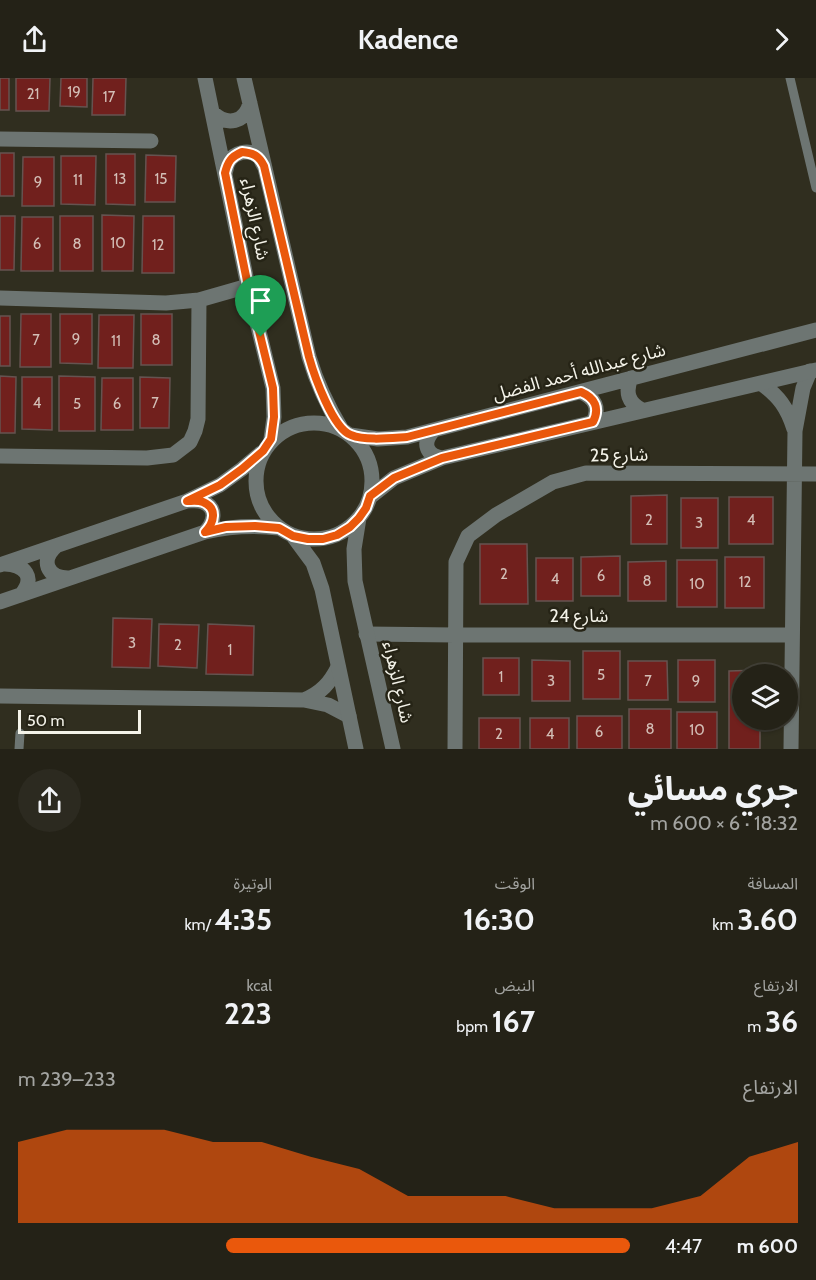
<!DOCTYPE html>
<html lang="ar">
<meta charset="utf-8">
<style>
:root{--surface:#242217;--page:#2c2a20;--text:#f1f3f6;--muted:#a3a4a1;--line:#413f36;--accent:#ea580c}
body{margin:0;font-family:Cabin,"Noto Sans Arabic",sans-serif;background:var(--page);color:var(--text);direction:rtl;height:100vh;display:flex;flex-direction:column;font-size:22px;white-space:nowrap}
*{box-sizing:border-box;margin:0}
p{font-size:20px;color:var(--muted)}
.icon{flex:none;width:33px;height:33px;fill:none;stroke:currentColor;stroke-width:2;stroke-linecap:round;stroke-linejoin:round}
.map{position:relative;height:671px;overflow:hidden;direction:ltr}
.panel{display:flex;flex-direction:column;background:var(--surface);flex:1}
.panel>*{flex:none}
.controls{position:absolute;left:732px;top:586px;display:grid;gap:12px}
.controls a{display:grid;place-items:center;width:66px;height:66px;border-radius:50%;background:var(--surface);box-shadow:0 2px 4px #0004,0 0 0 2px var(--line);font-size:30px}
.scale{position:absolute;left:18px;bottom:15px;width:123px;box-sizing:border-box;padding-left:6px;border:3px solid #f4f3e9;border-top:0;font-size:16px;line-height:21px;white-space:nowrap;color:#f4f3e9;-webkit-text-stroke:4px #262416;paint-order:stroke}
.pin{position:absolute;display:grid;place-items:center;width:51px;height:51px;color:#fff;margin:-62px -26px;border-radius:50% 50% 50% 0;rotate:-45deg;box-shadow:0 0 6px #0007}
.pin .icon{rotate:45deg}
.round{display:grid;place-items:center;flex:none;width:63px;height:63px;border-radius:32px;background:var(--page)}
.headline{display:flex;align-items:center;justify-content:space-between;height:102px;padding:0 18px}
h1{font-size:33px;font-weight:700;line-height:45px}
.figures{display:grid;grid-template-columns:repeat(3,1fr);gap:9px;height:102px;padding:6px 18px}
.figures div{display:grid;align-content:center}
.figures b{font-size:30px;font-weight:700}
.figures small{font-size:16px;font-weight:400}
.figures p{font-size:16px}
.chart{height:168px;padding:12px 18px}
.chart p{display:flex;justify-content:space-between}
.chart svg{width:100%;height:108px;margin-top:6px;fill:var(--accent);opacity:.7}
ul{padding:0 18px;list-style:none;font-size:20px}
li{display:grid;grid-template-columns:96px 72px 1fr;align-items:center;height:45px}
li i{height:15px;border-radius:8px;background:var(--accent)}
header{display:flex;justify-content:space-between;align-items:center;height:78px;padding:0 18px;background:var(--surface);font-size:27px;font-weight:700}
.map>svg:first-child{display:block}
.building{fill:#71201d;stroke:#655350;stroke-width:1.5}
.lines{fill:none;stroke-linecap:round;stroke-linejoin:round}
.service{stroke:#6d7572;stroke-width:9}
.minor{stroke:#6d7572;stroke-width:15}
.tertiary{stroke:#6d7572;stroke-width:15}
.route-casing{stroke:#fff;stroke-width:12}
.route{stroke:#ea580c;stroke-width:8}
.labels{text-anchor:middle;stroke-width:5;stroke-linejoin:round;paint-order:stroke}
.number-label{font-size:15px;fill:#d3beb6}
.street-label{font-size:18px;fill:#f4f3e9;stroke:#262416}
</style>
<header><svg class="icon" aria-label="forward" viewBox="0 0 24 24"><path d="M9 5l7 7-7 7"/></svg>Kadence<svg class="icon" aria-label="share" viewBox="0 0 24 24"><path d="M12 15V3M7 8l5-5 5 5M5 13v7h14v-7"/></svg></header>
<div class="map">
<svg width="816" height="671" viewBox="0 0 816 671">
<rect width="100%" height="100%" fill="#302e1f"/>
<!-- building -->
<path class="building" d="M0,0H9V32H0Z
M16,0H50L49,33H16Z
M61,0H87V29L60,28Z
M93,0H126L125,37H92Z
M0,75H14V118H0Z
M106,76H135V127L106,126Z
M146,77L176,78L175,124H145Z
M61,78H96L95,127L61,126Z
M23,79H54V128H22Z
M102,137L134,138L133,193H102Z
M0,138H15L14,192H0Z
M60,138H93V193H60Z
M143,138H174V195H142Z
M22,139H53V193H21Z
M21,236H51V289H20Z
M60,236H92V286L60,285Z
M141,236H172V287H141Z
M99,237H134L133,290H98Z
M0,238H10V288H0Z
M0,298L16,299L15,355H0Z
M59,298L95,299V353H59Z
M22,299H52V352L22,351Z
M140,299L170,300L169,350H140Z
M102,300H133V352H101Z
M667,417V466H631V418Z
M729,419H773V466H729Z
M681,420H718V470H681Z
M480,466H527L528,526H480Z
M620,478V518H581V479Z
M725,479H764V530H725Z
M536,480H573V523H536Z
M677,482H717V529H677Z
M666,483V523H628V484Z
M113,540L152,541L150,590L112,589Z
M159,546L199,547L197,590L158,588Z
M208,546L254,548L253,597L206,596Z
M583,573H620V621H583Z
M483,580H519V617H483Z
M532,582L570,583V623H532Z
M678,582H715V624H678Z
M628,583H667L668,622H628Z
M760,592V597H742V642H760V671H729V593Z
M629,631H671V671H629Z
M677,634H717V671H677Z
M577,638H622V671H577Z
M479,640H520V671H479Z
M530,640H569V671H530Z"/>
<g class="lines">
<!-- service -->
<path class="service" d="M790,0L816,110
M19,671L20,655"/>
<!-- minor -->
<path class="minor" d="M0,61L151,63
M0,220L166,225L199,222L248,208
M762,306C779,319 787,329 794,351
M0,378L147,380L173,377L190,364L195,353L198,341L199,222
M366,556L455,557H792
M0,618L304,622L328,627L349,638
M304,622C321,615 330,605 338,589
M455,671L456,484L468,458L496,437L553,404L586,395L816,396
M791,671L795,353L803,310L810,293"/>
<!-- tertiary -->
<path class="tertiary" d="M205,0L248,208L273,310L274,339L271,361
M244,0L309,279C317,306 328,329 342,352
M213,35C227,48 245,45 250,25
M225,95C226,93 227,86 228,85C233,74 250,70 259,79C261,81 263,87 264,88
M631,300C625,314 628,325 642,332
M581,314C595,320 600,330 593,344
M256 403a58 58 0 1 1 116 0a58 58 0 1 1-116 0Z
M433,353C422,365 426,377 442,380
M350,357L378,361L407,359L816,252
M370,419L394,400L442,380L816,292
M187,423C192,423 198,422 203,424C218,430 214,445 205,454
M359,440L354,471L355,503L393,671
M293,458L313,485L322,511L356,671
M56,468C40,482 47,500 68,500
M5,486C25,487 36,499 21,517
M0,487L187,423L220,407L242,391L261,375
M0,524L205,454C231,448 253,447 279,450"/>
</g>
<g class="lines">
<!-- route casing -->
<g class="route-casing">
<path id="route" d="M242,74C254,75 259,78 264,88L309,279C314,297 333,351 351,357C366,363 391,360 407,359L581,314C595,320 600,330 593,344L442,380L394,400L370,418L366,430L359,440L350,449L337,457L323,461H308L293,458L279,450L255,448L226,449L205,454C214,445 218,430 203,424C198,422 192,423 187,423L220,407L242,391L263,373L271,361L274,339L273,310L248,208L225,95C228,83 231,79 242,74Z"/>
</g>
<!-- route -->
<use href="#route" class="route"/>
</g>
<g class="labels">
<!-- number labels -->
<g class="number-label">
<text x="74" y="19">19</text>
<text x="33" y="21">21</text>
<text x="109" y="24">17</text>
<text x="120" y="106">13</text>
<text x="161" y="106">15</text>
<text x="78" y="107">11</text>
<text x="38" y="109">9</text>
<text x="118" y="170">10</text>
<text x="37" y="171">6</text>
<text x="77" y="171">8</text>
<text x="158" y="172">12</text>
<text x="76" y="266">9</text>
<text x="36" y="267">7</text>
<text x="156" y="267">8</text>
<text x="116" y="268">11</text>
<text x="37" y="330">4</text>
<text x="155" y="330">7</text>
<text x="77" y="331">5</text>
<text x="117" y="331">6</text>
<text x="649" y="447">2</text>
<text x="751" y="447">4</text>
<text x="699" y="450">3</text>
<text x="504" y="501">2</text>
<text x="601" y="503">6</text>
<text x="555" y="506">4</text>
<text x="647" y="508">8</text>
<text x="745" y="509">12</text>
<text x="697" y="511">10</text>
<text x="132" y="570">3</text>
<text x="178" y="572">2</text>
<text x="230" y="577">1</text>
<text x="601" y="602">5</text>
<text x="501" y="604">1</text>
<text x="551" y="608">3</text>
<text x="648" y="608">7</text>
<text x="696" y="608">9</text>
<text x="650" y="656">8</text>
<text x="697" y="657">10</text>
<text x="599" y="659">6</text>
<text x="499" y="661">2</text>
<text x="550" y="661">4</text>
</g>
<!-- street labels -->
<g class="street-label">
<text transform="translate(255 141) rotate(78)" y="6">شارع الزهراء</text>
<text transform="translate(579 294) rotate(-15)" y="6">شارع عبدالله أحمد الفضل</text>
<text transform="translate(619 377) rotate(-1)" y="6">شارع 25</text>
<text x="579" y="544">شارع 24</text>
<text transform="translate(398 604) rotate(77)" y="6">شارع الزهراء</text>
</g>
</g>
</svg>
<div class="controls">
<a><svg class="icon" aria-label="layers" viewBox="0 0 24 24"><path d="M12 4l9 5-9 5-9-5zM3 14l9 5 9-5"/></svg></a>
</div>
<div class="scale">50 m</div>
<div class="pin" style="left:261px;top:259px;background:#1e9e55"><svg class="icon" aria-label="arrive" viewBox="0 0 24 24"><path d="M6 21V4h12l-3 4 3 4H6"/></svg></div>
</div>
<section class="panel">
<div class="headline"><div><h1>جري مسائي</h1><p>18:32 · 6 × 600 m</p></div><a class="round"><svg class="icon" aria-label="share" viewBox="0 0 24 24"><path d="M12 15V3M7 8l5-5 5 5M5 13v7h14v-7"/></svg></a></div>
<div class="figures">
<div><p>المسافة</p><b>3.60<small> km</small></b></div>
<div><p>الوقت</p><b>16:30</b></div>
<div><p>الوتيرة</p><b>4:35<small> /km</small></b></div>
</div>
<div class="figures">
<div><p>الارتفاع</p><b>36<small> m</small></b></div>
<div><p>النبض</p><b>167<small> bpm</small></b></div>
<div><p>kcal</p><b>223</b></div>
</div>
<div class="chart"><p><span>الارتفاع</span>233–239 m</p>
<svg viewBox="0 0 160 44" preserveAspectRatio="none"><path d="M0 44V11L10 6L20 6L30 6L40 11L50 11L60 17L70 22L80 33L90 33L100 33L110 38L120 38L130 38L140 33L150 17L160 11V44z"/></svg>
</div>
<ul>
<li><b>600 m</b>4:47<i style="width:66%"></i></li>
</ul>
</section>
